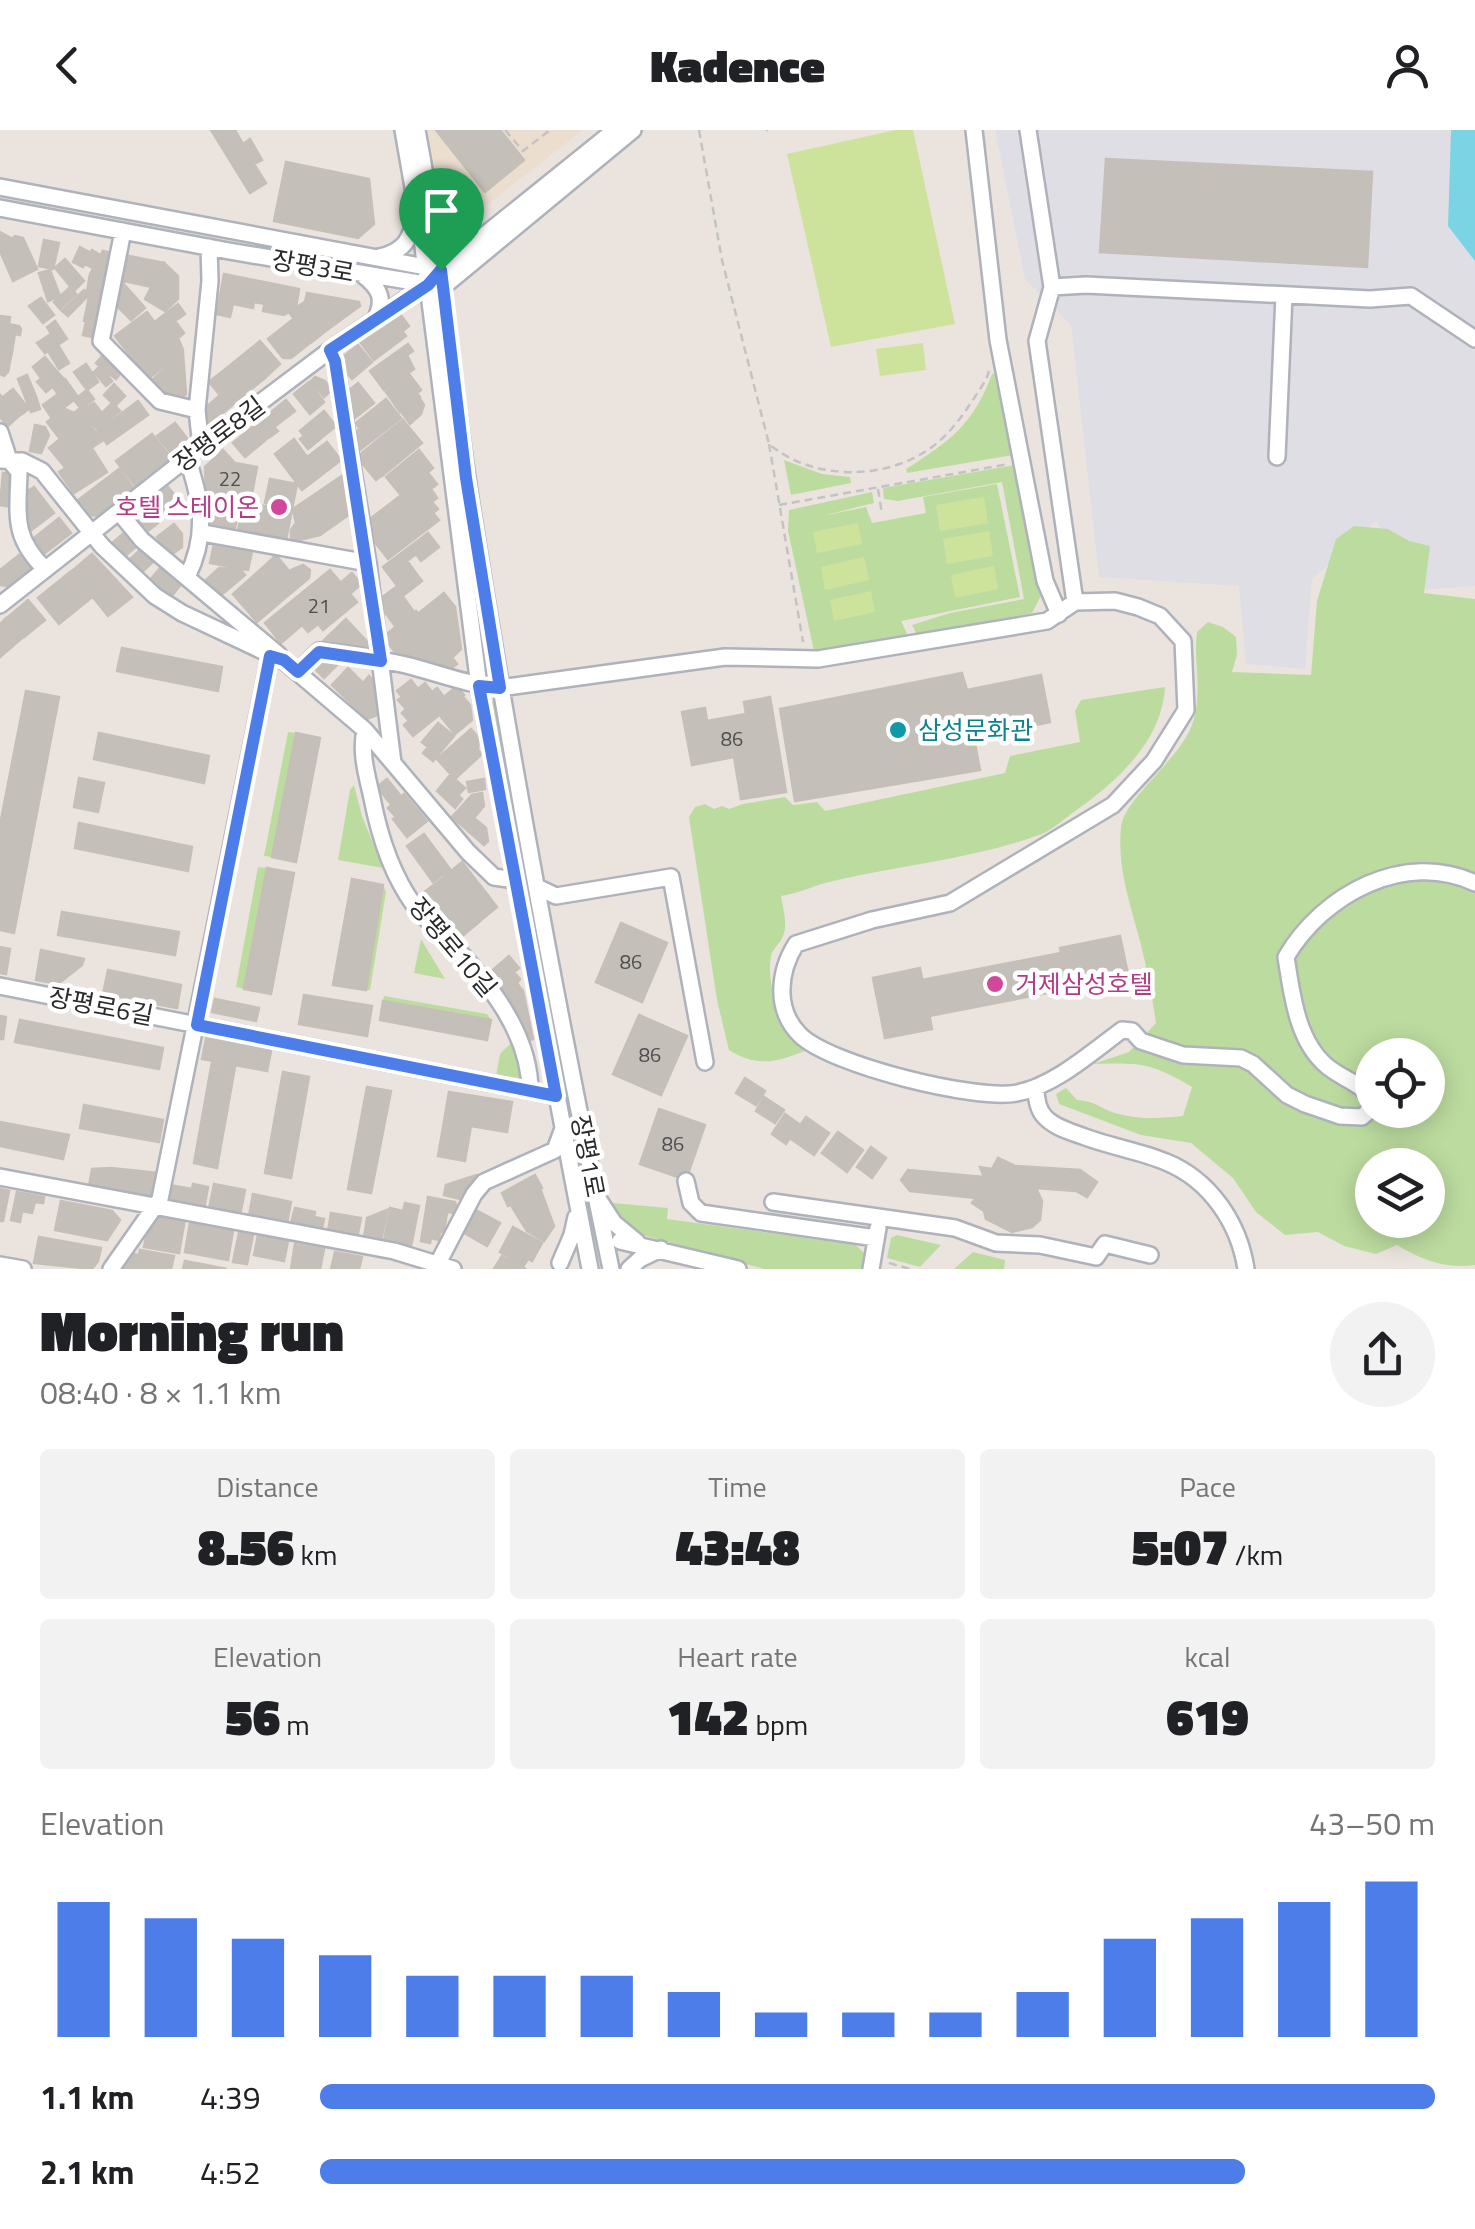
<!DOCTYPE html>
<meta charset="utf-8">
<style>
:root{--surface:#fff;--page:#f2f2f2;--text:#202124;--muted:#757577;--accent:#4d7de9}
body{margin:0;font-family:"Titillium Web","Noto Sans KR",sans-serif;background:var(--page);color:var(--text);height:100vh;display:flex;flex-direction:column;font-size:38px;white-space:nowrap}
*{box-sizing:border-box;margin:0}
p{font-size:32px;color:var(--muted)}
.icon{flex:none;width:55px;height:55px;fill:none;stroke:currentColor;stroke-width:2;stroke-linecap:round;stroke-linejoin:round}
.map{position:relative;height:1139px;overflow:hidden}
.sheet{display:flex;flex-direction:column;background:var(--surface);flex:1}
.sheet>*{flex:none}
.controls{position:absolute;left:1355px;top:908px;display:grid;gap:20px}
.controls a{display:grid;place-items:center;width:90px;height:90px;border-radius:50%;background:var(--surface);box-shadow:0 5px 25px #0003;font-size:50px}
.pin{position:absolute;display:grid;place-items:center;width:85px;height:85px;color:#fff;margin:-102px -42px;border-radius:50% 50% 50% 0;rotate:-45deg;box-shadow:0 0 10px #0007}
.pin .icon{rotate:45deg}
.round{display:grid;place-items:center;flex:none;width:105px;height:105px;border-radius:52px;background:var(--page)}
.overview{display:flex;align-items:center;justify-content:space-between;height:170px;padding:0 40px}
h1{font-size:55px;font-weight:800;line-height:75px}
.metrics{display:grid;grid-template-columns:repeat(3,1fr);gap:15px;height:170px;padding:10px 40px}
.metrics div{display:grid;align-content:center;border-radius:10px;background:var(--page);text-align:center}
.metrics b{font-size:50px;font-weight:800}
.metrics small{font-size:28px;font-weight:400}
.metrics p{font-size:28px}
.chart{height:280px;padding:20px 40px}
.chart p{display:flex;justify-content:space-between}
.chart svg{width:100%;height:180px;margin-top:10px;stroke:var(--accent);stroke-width:6}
ul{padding:0 40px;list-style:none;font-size:32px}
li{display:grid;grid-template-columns:160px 120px 1fr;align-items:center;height:75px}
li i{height:25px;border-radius:12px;background:var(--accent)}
header{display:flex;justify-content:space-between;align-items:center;height:130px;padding:0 40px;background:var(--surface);font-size:45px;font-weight:800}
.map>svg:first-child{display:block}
.industrial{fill:#dfdee4}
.education{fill:#ebdecf}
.green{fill:#bcdc9f;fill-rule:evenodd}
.pitch{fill:#cde39c}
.water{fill:#7bd4e3}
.building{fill:#c4bfb9;stroke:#c6bfb8;stroke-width:2.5}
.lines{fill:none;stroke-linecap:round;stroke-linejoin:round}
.minor-casing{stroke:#aeb2ba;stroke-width:20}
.path{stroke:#c3c3c3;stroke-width:2.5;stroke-dasharray:8 5;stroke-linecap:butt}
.minor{stroke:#fff;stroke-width:15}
.route-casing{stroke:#fff;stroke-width:20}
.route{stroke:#4d7de9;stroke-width:12}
.hotel-dot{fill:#d1479c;stroke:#fff;stroke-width:4}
.culture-dot{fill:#0f9aa8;stroke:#fff;stroke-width:4}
.labels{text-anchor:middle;stroke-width:9;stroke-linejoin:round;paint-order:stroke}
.number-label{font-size:20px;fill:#504f4e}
.street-label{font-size:25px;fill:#2a2a2a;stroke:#fff}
.hotel-label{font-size:25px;fill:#b23c85;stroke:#fff;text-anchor:end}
.culture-label{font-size:25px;fill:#0d838f;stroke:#fff;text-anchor:start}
</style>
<header><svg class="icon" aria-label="back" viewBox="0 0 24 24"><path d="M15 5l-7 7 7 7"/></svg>Kadence<svg class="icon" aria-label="person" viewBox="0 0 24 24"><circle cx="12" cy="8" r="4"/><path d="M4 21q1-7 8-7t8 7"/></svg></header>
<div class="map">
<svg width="1475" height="1139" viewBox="0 0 1475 1139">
<rect width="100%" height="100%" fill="#ebe4de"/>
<!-- industrial -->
<path class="industrial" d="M995,0H1475V456L1419,460L1376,391L1312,449L1305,539L1246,534L1239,456L1099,447L1071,195L1025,149Z"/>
<!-- education -->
<path class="education" d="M428,0H583L460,96L445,94Z"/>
<!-- green -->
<path class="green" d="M999,243L1013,325L907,343L906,339C950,311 973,295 992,244Z
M784,330L822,344L850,347L851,353L791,365Z
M1015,335L1042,464L1032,483L917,505L912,495L950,483L1024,469L1002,352L898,371L884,369L883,358Z
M997,354L1020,467L901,491L908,506L820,524L814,521L788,401L789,380L872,362L874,373L822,386L866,377L872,393L926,383L923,367Z
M1354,396L1388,399L1409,411L1430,416L1424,463L1475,469V1135C1445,1139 1422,1130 1397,1115L1376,1124L1344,1116L1318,1102L1285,1105L1256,1082L1233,1048L1191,1013L1141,1005L1059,974L1056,964L1066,958L1077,970C1096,971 1099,978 1115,983C1137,990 1161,988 1183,986L1192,957C1149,932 1141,933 1093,934L1129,922L1156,893C1152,866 1147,838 1140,811C1130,774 1117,737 1121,698C1124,667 1181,630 1193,592C1203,562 1193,532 1197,502L1208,492L1223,497L1236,507L1237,525L1232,542L1311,545L1317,471L1336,409ZM1372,925H1428V980H1372ZM1372,1035H1428V1090H1372Z
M1165,557C1162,612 1116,652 1074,682C1064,689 1053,699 1042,704C975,729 902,735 833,751C815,755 800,763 781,766C783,778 788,795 783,806C781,813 772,819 771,826C765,858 784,901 807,920C777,932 758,938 729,920L717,870L689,687L695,677L705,674L714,679L722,676L729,679L743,674L785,667L793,675L817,672L825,681L1005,643L1010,626L1080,612L1075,581L1081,570Z
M491,571L498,572L585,1045L579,1041L489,574Z
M288,602L296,603L272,727L264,726Z
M354,655L362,686L383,738L338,730L350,660Z
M258,737L267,738L244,859L236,857Z
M383,755L386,762L370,860H366Z
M421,809L445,849L414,843Z
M384,866L487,884L491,890L383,871Z
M511,913L522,944V950L496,946L500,924Z
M613,1073L668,1078L667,1089L856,1115L865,1124L864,1139H764L635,1103L619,1087Z
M897,1105L941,1115L920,1137L887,1128L891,1108Z
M973,1122L1005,1130L1004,1139H954Z"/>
<!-- pitch -->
<path class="pitch" d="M895,0H913L955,194L831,217L787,24Z
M923,213L926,240L880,246L876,219Z
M984,367L988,393L940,401L936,375Z
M858,393L862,414L817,423L813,402Z
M989,401L993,426L947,434L943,409Z
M864,427L869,450L825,460L821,437Z
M994,436L998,459L955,468L951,445Z
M871,461L875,482L834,491L830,470Z"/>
<!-- water -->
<path class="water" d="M1451,0H1475V131L1448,96Z"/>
<!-- building -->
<path class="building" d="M211,0H235L243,14L250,9L262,30L254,34L266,53L250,63Z
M436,0H500L524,30L485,62Z
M1106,29L1372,42L1367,137L1100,122Z
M286,32L369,49L374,94L358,108L274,91Z
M0,102L11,108L0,118Z
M15,106L23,108L37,139L13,151L0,121Z
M44,110L59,113L53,139L39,136Z
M80,117L91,123L83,137L73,132Z
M92,120L100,125L93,138L85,134Z
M103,121L112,123L106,165L87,161L90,144Z
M129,126L164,133L152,157L124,151Z
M65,129L84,151L74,161L55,138Z
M164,133L178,146V169L165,181L145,169Z
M50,140L60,166L48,171L39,143Z
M224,144L269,153L265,174L254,172L253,178L233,174L230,187L217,184Z
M122,152L145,178L131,190L117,176Z
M269,153L299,159L296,178L284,185L263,181Z
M70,157L76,164L60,179L54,172Z
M84,160L90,164L68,186L62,181Z
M90,162L106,165L100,194L84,191Z
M307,163L359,172L360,176L327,200L305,172Z
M41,168L54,185L43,193L29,176Z
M305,172L327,200L312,212L289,182Z
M178,174L185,184L175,191L184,203L178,208L183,220L174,228L156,207L164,201L156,191Z
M147,182L161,201L130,225L115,206Z
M400,184L409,196L403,201L393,189Z
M0,186L10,187L9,194L19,196L21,199L20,205L15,204L12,222L0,219Z
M393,189L406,206L374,230L361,213Z
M292,190L310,213L291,228H283L268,209Z
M55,191L67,209L45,223L37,213L51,204L47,197Z
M86,192L100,194L97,208L83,205Z
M155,208L173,229L148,249L129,228Z
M260,211L280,234L265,248L244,224Z
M408,214L413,221L407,225L414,239L384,260L370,241Z
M58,215L69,233L59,239L48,221Z
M358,215L372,232L352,249L343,238L344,226Z
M0,219L12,222L8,242L4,246L0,244Z
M183,223L186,264L178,271L151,251Z
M104,224L123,240L116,249L96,233Z
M244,224L265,248L249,261L228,237Z
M45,227L54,238L41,248L33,237Z
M86,234L98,252L87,260L74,242Z
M100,236L112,251L106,256L94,242Z
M228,237L249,261L230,277L209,252Z
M54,238L63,248L46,262L37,252Z
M409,244L421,260L417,263L420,267L400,282L386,262Z
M27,245L35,264L25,267L18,249Z
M315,247L325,251L332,260L324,267L311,251Z
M65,249L78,267L66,276L53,257Z
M309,252L324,272L310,284L294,264Z
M358,253L374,273L351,291L346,263Z
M114,254L125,266L115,276L104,265Z
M13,259L29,279L19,286L3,267Z
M87,260L94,269L81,279L74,270Z
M35,264L40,279L31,282L25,267Z
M58,264L66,276L51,287L43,275Z
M220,265L230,277L207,296L204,292V279Z
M1,266L19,286L8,296L0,287Z
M386,269L401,288L357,322L353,304L360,299L356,293Z
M420,269L424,275L421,284L410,294L402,283Z
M286,270L295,281L274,297L278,301L270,307L259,292Z
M138,271L148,285L107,314L98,301Z
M94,273L102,283L112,273L120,281L97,299L82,281Z
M65,279L74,283L79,279L102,311L64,336L49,318L60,309L47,292Z
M324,281L336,296L308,319L300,309L304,306L300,301Z
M403,290L422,313L376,350L357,327Z
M403,290L422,313L382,346L363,322Z
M403,290L422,313L394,336L375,312Z
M175,293L190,312L189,318L176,329L157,306Z
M257,293L269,307L245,327L233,313Z
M35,295L45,297L49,305L41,323L30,321Z
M152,304L173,330L137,358L116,331Z
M294,309L307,327L327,312L341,330L302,360L275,324Z
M93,320L107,342L74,363L59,342Z
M223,320L235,333L257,337L251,369L206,361L205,337Z
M419,320L433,338L400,364L386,347Z
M119,339L134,359L99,386L88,385L77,371Z
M3,343L11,344L16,354L12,377L0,375Z
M429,344L437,354L431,359L437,368L432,372L438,379L433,383L439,390L388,429L362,395Z
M429,344L437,354L431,359L437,368L422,380L407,361Z
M343,345L350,384L320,405L291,412V400L296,393L293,379Z
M270,349L297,354L286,410L265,406L271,375L265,373Z
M34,357L54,383L29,402L23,392L25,363Z
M168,357L180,371L156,390L144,376Z
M407,361L422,380L403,395L387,376Z
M207,364L241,370L234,402L213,398L203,384Z
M432,372L438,379L433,383L439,390L426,400L414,386Z
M246,373L270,377L264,405L238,400L243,375Z
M144,376L158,393L144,404L130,386Z
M414,386L426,400L408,413L396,400Z
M59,388L71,403L41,426L29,412Z
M174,394L182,404V417L171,425L157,407Z
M125,402L138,415L124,427L111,414Z
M428,403L439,417L421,431L416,424L407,431L422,451L404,465L383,437Z
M214,414L252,422L248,440L210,433Z
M141,419L153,432L140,444L128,431Z
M92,424L132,467L108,486L72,441Z
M19,425L30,439L9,456L0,455V440Z
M276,425L289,441L303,435L310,440L309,448L285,468L261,439Z
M161,437L182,453L171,467L150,450Z
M219,438L241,440L245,445L220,466L206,450Z
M261,439L285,468L257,492L233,464Z
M330,440L357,472L323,500L318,494L308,502L302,495L281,513L265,493Z
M70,442L91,468L59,494L38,468Z
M352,443L361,454L350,464L340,453Z
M319,449L330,461L340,453L350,464L339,472L346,481L323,500L296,468Z
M396,457L414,482L395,496L377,471Z
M444,463L455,477L461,519L454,526L419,483Z
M28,470L45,490L24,507L8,487Z
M416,481L457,534L453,537L419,535L411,525L403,532L383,507Z
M6,488L22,508L0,527V494Z
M346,489L372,517L367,522L322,512Z
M122,518L222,537L218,561L117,541Z
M314,531L337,535L324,548L310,534Z
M348,538L363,553L369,546L376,554L374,556L379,561L375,565L383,573L377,585L367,589L332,555Z
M962,543L967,560L1041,545L1050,592L974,608L980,640L795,671L780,579Z
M411,550L418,559L425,553L432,562L437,558L444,567L457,556L464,565L413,606L404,595L409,591L402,583L406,579L398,570L402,567L397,561Z
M26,561L59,567L14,803L0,800V695Z
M770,567L786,662L741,669L734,627L692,635L682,582L705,578L707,591L746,584L744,572Z
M464,568L470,575L472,590L455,604L441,587Z
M438,593L454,606L433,631L423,623L428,617L422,612Z
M471,599L479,608L478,620L482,624L455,649L437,629Z
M99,603L209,626L204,653L94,629Z
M296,603L320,608L296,732L272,727Z
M450,645L465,658L458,665L462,669L455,678L437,661Z
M79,648L104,653L98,682L74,677Z
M387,649L400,665L390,673L377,657Z
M484,649L485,659L469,662L467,652Z
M482,663L484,676L474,688L486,698L488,711L484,715L452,687L472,665Z
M404,664L427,691L407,707L393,689L396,687L388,678Z
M79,693L192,717L188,741L75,718Z
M424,704L450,739L433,752L407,716Z
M462,732L479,754L461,768L444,747Z
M267,738L294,743L271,864L244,859Z
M443,748L460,769L440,785L423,763Z
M352,749L383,755L366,860L333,855Z
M480,755L497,777L480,791L462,769Z
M461,770L479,792L460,808L442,786Z
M62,782L179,802L175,825L58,805Z
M621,793L667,813L642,872L596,852Z
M1120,806L1129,849L1069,862L1060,818Z
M0,817L10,819L6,844L0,843Z
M41,820L84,829L82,835L58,854L36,850Z
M1061,823L1068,859L929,886L922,850Z
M509,826L519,838L514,842L520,849L517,853L522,860L510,870L488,844Z
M920,838L932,899L885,908L873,848Z
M108,840L181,855L177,878L103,864Z
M523,861L533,909L526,911L511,871Z
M304,865L372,876L367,906L299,894Z
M215,869L259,878L256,891L212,882Z
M383,871L491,890L487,910L380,890Z
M639,885L687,906L661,965L613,944Z
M0,886L6,887L3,909H0Z
M20,890L163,918L159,939L15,912Z
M207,904L272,916L267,941L202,929Z
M212,932L235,937L217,1038L194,1033Z
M283,942L309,947L291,1048L265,1043Z
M745,948L765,961L756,975L736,963Z
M367,957L391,961L371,1063L348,1059Z
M449,962L512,972L507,1002L471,996L465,1031L438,1026Z
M764,967L784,980L775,993L756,981Z
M84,975L163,990L159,1012L80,998Z
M659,979L705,995L686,1050L640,1034Z
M785,984L799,994L786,1014L772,1004Z
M806,987L829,1003L814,1025L791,1009Z
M0,992L69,1005L63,1029L0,1016Z
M838,1002L863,1020L847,1042L822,1023Z
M871,1017L886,1028L872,1048L857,1037Z
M998,1028L1015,1036L1080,1040L1097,1052L1087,1067L1076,1061L1036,1058L1042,1071L1040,1090L1032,1097L1012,1102L986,1089L984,1081L972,1073L976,1068L910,1061L901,1050L908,1040L984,1047L980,1037L992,1039Z
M111,1038L159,1043L154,1068L89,1056L92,1039Z
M477,1045L482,1049L465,1070L444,1065L446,1055Z
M535,1045L542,1058L508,1076L502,1063Z
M193,1054L208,1057L204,1079L169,1072V1055L192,1059Z
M214,1054L245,1060L240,1085L209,1079Z
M0,1059L9,1061L3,1091H0Z
M541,1061L554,1096L544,1111L527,1101L512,1077Z
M17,1062L44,1067L43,1073L35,1072L32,1083L22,1081L20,1092L11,1090Z
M253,1064L291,1072L287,1093L249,1086Z
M428,1067L455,1072L457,1077L454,1083L447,1082L444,1102H440L439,1110L431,1108L430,1113L421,1111Z
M61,1071L112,1081L120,1090L107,1110L55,1100Z
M405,1073L419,1076L411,1116L384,1111L390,1078L403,1081Z
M295,1078L315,1082L314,1087L324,1089L322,1099L291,1093Z
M474,1079L500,1093L487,1116L461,1101Z
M387,1080L381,1111L364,1108L367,1088Z
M331,1083L361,1088L357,1108L328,1102Z
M161,1085L185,1089L179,1123L144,1117L149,1092Z
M190,1093L233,1101L228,1130L185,1122Z
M513,1097L542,1113L532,1131L528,1129L524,1135L500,1122Z
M239,1103L253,1105L247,1134L233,1132Z
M258,1105L288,1111L284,1131L254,1125Z
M39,1107L101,1118L98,1131L92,1139L34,1133Z
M295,1114L324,1119L320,1139H291Z
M140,1120L174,1126L171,1139H124L127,1123L139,1125Z
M335,1122L362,1127L359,1139H331Z
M502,1126L526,1139H494Z
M185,1131L227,1139H183Z"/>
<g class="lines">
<!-- minor casing -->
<g class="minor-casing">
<path id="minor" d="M403,0L422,109L479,556L590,1139
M417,0C441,126 452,254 472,381C512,635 559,888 611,1139
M974,0L998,210L1045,451L1059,484
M0,57L441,140L615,0
M0,78L229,121L443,157L633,0
M123,101L101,211L160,271L197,280
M379,127C404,122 411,109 416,85
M363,145C381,159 385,170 375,190
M1052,157L1086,155L1370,169L1411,166L1475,209
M330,220L335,231L368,433L393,633L468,722L494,747L515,750
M0,302L9,330L19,342C18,385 12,407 45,439
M201,317L197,280L210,151L209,117
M1277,327L1284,165
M0,330L22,331L42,341L102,416L155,466L182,483L284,531L365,600C360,624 367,645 372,668C379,704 392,745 414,775C425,789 440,802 452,814C489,853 530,904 530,961
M119,382L142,410L279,525
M203,403L368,433
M187,447C208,405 202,371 187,328
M1075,472L1115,471L1138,477L1160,486L1183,511L1186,580L1154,631L1113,675L950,773L872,790L796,814C779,841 774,879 800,905C830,935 976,971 1017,963C1054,956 1092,922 1122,900L1132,901L1141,911L1183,925L1241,928L1253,934L1287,965L1305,974L1340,986L1362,987L1372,978
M0,475L201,317L330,220L428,154
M298,542L319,521C348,523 378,529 406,535C438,543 468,555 500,558L725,527L818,529L1047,491L1075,472L1037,211L1052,157L1028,0
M365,600L393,633
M537,757L556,766L671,747L705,932
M0,856L556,966
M1036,957C1036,967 1037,978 1044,986C1053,997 1072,1002 1085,1007C1112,1017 1140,1021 1166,1032C1210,1050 1239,1093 1246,1139
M1372,970C1363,954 1343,949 1328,937C1297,912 1292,865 1286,827C1323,764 1405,720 1475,753
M0,1047L394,1121L453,1139
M686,1051L691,1073L701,1083L876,1108
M599,1070L614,1093L637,1112
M773,1072L955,1098L996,1113L1040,1115L1096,1127L1105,1114L1150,1125
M620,1111L738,1139
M560,1133L572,1105L576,1087
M0,1135L23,1139
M111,1139L160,1069L270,526
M435,1139L474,1064L484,1052L555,1020L562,1001
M629,1139L640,1129L661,1119
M871,1139L878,1098"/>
</g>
<!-- path -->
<path class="path" d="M505,0L523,21L550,0
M699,0L722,130L769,314C813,351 886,351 932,317C955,300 970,274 986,250L989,241
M766,0H768
M769,314L803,512
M878,359L882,384
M779,375L1009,334
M889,1133L910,1139"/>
<!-- minor -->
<use href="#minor" class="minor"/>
</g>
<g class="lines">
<!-- route casing -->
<g class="route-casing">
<path id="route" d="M441,140L466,348L500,558L479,556L556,966L197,895L270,526L284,530L298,542L319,522L381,531L335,231L330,220L428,155Z"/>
</g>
<!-- route -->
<use href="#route" class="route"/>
</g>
<!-- markers -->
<g class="hotel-dot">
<circle cx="279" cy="377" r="10"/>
<circle cx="995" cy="854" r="10"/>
</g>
<circle class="culture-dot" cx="898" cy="600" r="10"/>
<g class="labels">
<!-- number labels -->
<g class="number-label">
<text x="230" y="356">22</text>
<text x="319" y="483">21</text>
<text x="732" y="616">86</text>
<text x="631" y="839">86</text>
<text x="650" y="932">86</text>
<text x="673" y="1021">86</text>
</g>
<!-- street labels -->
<g class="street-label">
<text transform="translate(313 136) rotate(10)" y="9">장평3로</text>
<text transform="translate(219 304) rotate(-37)" y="9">장평로8길</text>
<text transform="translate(453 817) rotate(50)" y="9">장평로10길</text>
<text transform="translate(101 876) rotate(11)" y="9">장평로6길</text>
<text transform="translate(588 1026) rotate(79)" y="9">장평1로</text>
</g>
<!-- hotel labels -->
<g class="hotel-label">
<text x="259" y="386">호텔 스테이온</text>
<text x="1015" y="863" text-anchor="start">거제삼성호텔</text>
</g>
<!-- culture labels -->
<g class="culture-label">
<text x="918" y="609">삼성문화관</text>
</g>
</g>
</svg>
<div class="controls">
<a><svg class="icon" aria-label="locate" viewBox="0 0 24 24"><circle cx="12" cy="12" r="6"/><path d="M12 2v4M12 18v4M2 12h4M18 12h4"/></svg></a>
<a><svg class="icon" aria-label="layers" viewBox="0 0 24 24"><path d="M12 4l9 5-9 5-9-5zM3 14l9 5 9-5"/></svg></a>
</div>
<div class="pin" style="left:441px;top:140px;background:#1e9e55"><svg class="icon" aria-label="arrive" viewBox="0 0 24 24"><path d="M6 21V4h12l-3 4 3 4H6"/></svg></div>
</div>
<section class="sheet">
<div class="overview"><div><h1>Morning run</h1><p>08:40 · 8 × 1.1 km</p></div><a class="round"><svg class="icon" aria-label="share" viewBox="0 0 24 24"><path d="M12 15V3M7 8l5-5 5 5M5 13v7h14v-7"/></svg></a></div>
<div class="metrics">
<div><p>Distance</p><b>8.56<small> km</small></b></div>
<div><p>Time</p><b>43:48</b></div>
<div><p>Pace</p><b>5:07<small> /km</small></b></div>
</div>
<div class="metrics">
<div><p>Elevation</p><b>56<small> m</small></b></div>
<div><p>Heart rate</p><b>142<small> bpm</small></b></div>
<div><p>kcal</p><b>619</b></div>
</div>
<div class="chart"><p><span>Elevation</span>43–50 m</p>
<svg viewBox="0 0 160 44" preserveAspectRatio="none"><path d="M5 44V11M15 44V15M25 44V20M35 44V24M45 44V29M55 44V29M65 44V29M75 44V33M85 44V38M95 44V38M105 44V38M115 44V33M125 44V20M135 44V15M145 44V11M155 44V6"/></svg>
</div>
<ul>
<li><b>1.1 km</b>4:39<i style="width:100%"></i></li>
<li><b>2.1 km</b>4:52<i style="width:83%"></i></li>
</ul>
</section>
